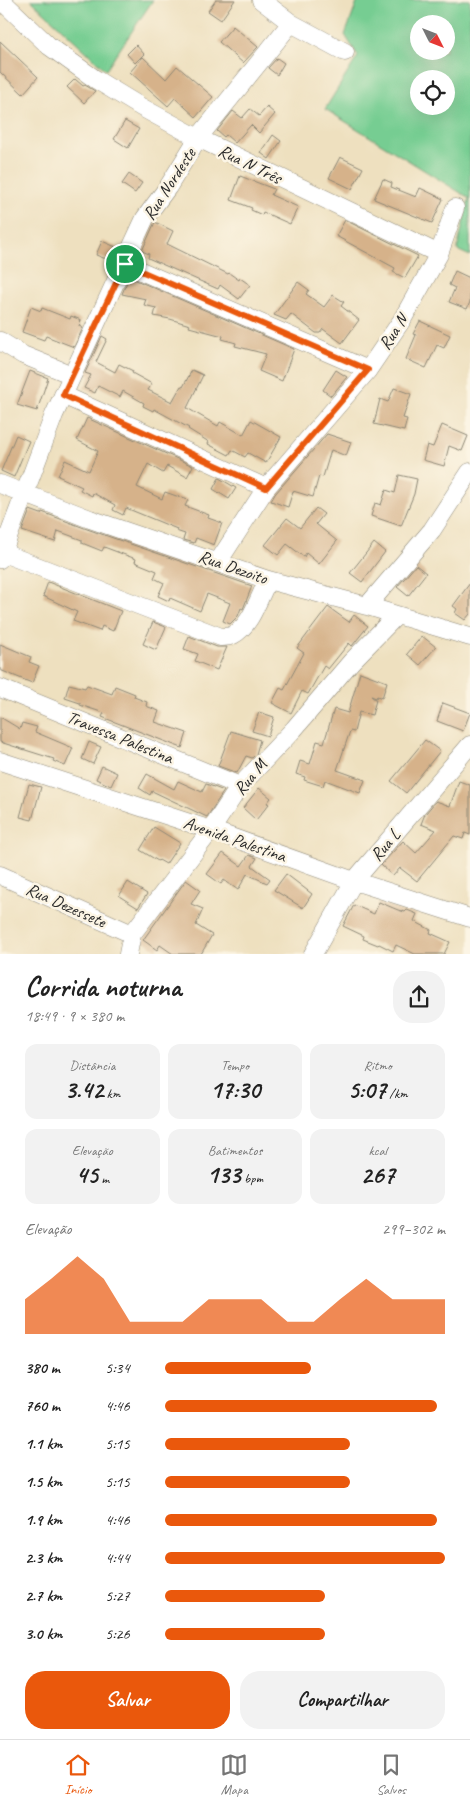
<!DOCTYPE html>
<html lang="pt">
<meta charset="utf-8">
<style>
:root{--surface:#fff;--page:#f2f2f2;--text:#222;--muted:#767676;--line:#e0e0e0;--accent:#ea580c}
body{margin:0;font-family:Caveat,sans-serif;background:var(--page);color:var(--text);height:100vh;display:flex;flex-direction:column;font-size:19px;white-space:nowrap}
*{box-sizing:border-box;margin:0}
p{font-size:16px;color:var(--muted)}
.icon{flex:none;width:28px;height:28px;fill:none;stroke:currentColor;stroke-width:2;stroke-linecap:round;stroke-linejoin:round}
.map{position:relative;height:954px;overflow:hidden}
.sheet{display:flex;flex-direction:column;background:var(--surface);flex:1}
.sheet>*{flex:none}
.needle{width:32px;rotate:132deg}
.tools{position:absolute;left:410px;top:15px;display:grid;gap:10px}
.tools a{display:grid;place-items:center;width:45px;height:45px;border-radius:50%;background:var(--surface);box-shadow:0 5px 20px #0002;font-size:25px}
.pin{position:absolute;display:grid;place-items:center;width:42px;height:42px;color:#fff;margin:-21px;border:2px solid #fff;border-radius:50%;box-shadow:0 1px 5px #0007}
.round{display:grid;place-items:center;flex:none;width:52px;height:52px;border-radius:20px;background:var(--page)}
.headline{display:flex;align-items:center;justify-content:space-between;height:85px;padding:0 25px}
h1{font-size:28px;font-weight:600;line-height:38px}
.metrics{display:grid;grid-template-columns:repeat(3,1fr);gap:8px;height:85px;padding:5px 25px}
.metrics div{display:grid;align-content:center;border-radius:12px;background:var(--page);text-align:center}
.metrics b{font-size:25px;font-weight:600}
.metrics small{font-size:14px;font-weight:400}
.metrics p{font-size:14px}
.chart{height:140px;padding:10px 25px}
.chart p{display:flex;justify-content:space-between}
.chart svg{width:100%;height:90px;margin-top:5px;fill:var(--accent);opacity:.7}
.button{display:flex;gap:10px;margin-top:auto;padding:10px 25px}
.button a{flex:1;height:58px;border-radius:20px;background:var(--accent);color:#fff;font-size:20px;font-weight:600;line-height:58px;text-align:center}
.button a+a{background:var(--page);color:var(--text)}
ul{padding:0 25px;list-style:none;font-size:16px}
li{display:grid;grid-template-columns:80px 60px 1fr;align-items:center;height:38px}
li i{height:12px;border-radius:6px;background:var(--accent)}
.tabs{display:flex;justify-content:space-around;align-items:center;height:70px;border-top:1px solid var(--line);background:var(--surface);font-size:14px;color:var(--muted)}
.tabs a{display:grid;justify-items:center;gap:2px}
.tabs .on{color:var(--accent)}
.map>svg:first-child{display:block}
.green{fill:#76cd92;stroke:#507c5e;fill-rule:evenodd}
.building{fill:#d6b28a}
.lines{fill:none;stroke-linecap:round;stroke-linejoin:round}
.minor-casing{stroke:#8c8675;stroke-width:19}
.minor{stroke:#fff;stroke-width:18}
.route-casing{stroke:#fff;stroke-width:10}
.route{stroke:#ea580c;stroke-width:6}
.labels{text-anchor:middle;stroke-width:5;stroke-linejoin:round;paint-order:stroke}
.street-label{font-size:18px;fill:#2b2b2b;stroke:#fcf5e5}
</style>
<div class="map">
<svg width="470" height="954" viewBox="0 0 470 954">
<rect width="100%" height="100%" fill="#fcf5e5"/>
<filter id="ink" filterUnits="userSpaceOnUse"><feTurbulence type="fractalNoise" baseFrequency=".02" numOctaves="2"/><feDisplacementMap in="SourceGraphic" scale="10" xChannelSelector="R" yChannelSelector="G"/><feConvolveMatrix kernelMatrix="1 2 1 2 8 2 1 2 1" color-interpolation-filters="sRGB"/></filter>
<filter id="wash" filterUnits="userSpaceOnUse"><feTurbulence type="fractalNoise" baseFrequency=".0096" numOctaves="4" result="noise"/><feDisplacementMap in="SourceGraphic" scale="20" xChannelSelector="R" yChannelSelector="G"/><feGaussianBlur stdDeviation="1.12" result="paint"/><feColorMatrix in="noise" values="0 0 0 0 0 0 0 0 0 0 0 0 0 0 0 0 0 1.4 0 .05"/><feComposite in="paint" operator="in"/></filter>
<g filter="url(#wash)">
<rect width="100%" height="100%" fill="#eee0bf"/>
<!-- green -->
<path class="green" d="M31,0H153L106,70Z
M358,0H470V256L457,250L469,198L325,109L358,56L345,35ZM419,24H446V51H419ZM419,79H446V106H419Z"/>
<g id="blocks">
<!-- building -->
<path class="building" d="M216,0H235L221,20L208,11Z
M233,26L258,47L243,63L219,42Z
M0,41L38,77L23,94L0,72Z
M136,45L144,54L135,63L127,54Z
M143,57L166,79L177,66L213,97L196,117L175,98L168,106L130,72Z
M277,58L284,63L277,75L268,68Z
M75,79L83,86L85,85L95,91L84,103L67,87Z
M267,107L275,114L259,133L251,125L235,143L226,135L224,137L217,131L233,111L242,118L250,109L259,116Z
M125,121L139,129L128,148L114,139Z
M273,135L281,141L269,159L261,153Z
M340,157L363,168L352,189L329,178Z
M129,174L142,183L135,193L122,184Z
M240,176L274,189L271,195L298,207L290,224L263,212L262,215L251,210L252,208L231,200Z
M383,179L392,183L391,187L416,197L420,188L443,199L432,223L374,199Z
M345,220L418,256L405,278L393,272L395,268L336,236Z
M155,222L173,231L167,244L228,274L229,273L239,280L240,278L250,285L239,299L220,285L218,289L148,258L149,254L142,251Z
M102,241L116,247L111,261L96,255Z
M455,271L470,278V302L467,309L449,302L455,288L449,285Z
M129,277L294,349L282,381L259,371L266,354L235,346L236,343L222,339L223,336L189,327L190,325L170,319L154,316L156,308L144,305L146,299L122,294Z
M298,282L309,290L306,294L324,307L333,295L344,302L341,306L359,320L342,343L323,329L320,333H316L291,314L286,320L274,315Z
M31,307L41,311L42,308L70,319L71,316L81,320L79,326L83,328L74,347L46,336L44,340L22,332Z
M420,321L450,335L444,348L437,345L426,368L406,359L416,335L413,334Z
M102,336L107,339L96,362L115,372L119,364L133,371L132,373L152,384L148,390L172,402L181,386L183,387L192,370L203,375L187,408L218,426L220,422L243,435L251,420L281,437L266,463L248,453L245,457L232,450L229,455L208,444L209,442L188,429L189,428L154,409L153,411L143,406L144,403L123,391L120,397L98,386L95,393L84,388L91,375L85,373Z
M336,370L347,377L331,396L323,390Z
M30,371L48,378L37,411L17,405Z
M394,388L411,394L403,418L407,419L404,431L374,424L380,399L388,402Z
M87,418L193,466L187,477L167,466L163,473L148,464L137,487L162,499L165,492L188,500L185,506L209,515L208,518L222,523L214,545L196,538L194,543L183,540L185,534L176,531L177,529L126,508L123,515L113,510L115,505L93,493L92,496L80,490L82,487L58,476L65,460L89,471L98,451L77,440Z
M442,425L468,436L462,451L449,446L444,466L423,460L427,445L433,447Z
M327,434L351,442L346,456L331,450L323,477L319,476L313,497L293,491L288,507L271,501L275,494Z
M16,435L29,441L14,477L1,471Z
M399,475L417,479L414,494L401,526L371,516L375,503L381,505L386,490L395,493Z
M219,478L236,488L229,499L213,489Z
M316,508L324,514L316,524L337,541L319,564L306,553L304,557L287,544L278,555L265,545L287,518L300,528Z
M30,510L41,514L42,512L87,529L252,586L243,609L241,608L238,616L230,624L223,621L230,603L207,594L200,611L170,598L169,601L158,596L164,583L154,578L157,571L135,562L136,559L104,547L102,551L82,543V540L58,531L55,542L22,531Z
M374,543L385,552L362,582L350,573Z
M416,565L426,573L408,596L397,587Z
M48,582L121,611L113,631L102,626L100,631L73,621L77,612L43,596Z
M470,583V614L465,620L455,613L457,609L453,606Z
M328,607L349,622L354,615L368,626L352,646L349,643L328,669L324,666L308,694L302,691L291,713L272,703L280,688L284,690L304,653L297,648Z
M153,622L166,627L156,650L143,644Z
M189,636L217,647H227L217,670L195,661L198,654L184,649Z
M422,636L436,647L420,665L407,654Z
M0,644L31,657L29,662L39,666L32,683L0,670Z
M360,672L387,682L382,698L377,696L376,698L371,696L376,700L372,715L359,712L354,732L350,731L337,770L365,780L360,793L325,780L323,786L304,780L305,777L296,774L300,761L310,764L317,741L324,743L334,709L348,713Z
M69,684L85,688L87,685L112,694L115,686L135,694L134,697L147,702L146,706L159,711L155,722L187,733L182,748L102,717L104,713L80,705V703L65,698Z
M443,703L470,713L463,731L437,721Z
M259,712L274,717L268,736L252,731Z
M0,717L20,729L22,723L37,727L35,732L73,748L65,766L53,761L54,759L0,742Z
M231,731L260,740L256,754L252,758L246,756L237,773L218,766Z
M425,740L440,751L406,793L391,781Z
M89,742L101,747L93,764L82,759Z
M102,766L117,773L111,786L96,779Z
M147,774L174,789L178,781L202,792L206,784L224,791L207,817L152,791L150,795L139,788Z
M459,781L470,785V835L465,833L463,839L454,836L417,881L400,868L393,876L381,865L403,841L416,853L436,830L421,824L425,814L436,801L450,806Z
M29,784L41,787L32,820L20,817Z
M259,788L271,798L267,803L269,804L256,820L243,808Z
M154,827L180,843L166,864L159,860L158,861L140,850Z
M223,853L241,866L249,855L257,858L252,866L270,879L267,883L247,874L238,890L224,880L221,884L207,874Z
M286,874L312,894L303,908L274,890Z
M186,880L200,890L191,904L203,909L196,925L212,935L201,954H173L160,945L157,950L143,940Z
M128,882L147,894L138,908L119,896Z
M379,902L398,910L405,912L407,910L417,914L414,921L431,930L430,933L450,942L444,954H415L396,945L393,951L379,944L378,945L363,939L364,936L343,926L354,905L374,914Z"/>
</g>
</g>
<g filter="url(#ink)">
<use href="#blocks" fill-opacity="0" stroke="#8c8675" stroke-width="1"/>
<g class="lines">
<!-- minor casing -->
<g class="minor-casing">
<path id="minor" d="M1,0L49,46L95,79L141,107L198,138L439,254
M261,0L291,23L345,52
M125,264L368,370
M0,341L23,355L72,375
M63,395L266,488
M0,484L90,519L268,580L367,606L470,637
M3,553L221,637C225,637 229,637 233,635C251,626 259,597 268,580
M0,559L54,415L145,218L168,187L198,138L291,23
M218,562L266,488L368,370L402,320L439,254L455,208
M367,606L432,530L470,472
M0,688L240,786
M0,761L211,830L354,881L470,918
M0,875L132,934
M128,954L132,934L211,830L240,786L294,729L351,662L396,616
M313,954L354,881L470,745"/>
</g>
<!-- minor -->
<use href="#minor" class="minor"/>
</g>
</g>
<g class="lines" filter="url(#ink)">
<!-- route casing -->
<g class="route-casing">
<path id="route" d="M125,264L368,370L266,488L63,395Z"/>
</g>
<!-- route -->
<use href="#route" class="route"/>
</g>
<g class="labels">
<!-- street labels -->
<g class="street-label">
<text transform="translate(250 164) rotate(26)" y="6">Rua N Três</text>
<text transform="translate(169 184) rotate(-57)" y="6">Rua Nordeste</text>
<text transform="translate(393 332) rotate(-57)" y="6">Rua N</text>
<text transform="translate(233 567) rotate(19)" y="6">Rua Dezoito</text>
<text transform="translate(120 737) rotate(22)" y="6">Travessa Palestina</text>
<text transform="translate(250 777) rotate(-50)" y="6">Rua M</text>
<text transform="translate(235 839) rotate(19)" y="6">Avenida Palestina</text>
<text transform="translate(385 845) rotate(-50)" y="6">Rua L</text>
<text transform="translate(66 905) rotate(24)" y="6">Rua Dezessete</text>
</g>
</g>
</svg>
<div class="tools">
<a><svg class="needle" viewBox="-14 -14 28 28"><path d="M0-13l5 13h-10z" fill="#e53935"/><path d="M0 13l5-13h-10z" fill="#767676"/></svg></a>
<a><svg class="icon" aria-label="locate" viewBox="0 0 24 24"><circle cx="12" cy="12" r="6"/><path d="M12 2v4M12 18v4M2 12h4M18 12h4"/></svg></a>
</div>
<div class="pin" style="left:125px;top:264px;background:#1e9e55"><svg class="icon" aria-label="arrive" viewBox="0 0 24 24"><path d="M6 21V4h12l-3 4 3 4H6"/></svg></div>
</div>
<section class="sheet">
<div class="headline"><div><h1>Corrida noturna</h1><p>18:49 · 9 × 380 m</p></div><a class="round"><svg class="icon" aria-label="share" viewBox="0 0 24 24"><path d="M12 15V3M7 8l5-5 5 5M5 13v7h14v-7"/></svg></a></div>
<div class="metrics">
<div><p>Distância</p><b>3.42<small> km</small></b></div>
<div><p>Tempo</p><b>17:30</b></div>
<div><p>Ritmo</p><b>5:07<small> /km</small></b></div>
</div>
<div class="metrics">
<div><p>Elevação</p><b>45<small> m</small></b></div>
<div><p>Batimentos</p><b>133<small> bpm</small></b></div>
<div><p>kcal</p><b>267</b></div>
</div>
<div class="chart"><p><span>Elevação</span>299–302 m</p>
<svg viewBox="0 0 160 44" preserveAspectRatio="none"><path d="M0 44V27L10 17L20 6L30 17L40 38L50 38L60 38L70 27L80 27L90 27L100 38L110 38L120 27L130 17L140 27L150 27L160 27V44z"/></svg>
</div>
<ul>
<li><b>380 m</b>5:34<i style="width:52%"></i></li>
<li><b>760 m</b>4:46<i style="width:97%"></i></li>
<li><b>1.1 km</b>5:15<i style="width:66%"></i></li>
<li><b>1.5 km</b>5:15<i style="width:66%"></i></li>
<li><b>1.9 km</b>4:46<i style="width:97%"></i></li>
<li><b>2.3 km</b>4:44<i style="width:100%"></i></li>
<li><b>2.7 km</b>5:27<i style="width:57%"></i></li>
<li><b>3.0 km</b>5:26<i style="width:57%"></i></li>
</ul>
<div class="button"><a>Salvar</a><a>Compartilhar</a></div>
</section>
<nav class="tabs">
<a class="on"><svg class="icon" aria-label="home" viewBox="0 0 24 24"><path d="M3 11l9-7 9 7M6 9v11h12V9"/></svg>Início</a>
<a><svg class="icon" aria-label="map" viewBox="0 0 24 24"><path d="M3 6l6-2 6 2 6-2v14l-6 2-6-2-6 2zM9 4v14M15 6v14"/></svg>Mapa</a>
<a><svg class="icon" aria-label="saved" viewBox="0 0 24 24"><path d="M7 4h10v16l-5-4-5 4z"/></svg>Salvos</a>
</nav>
